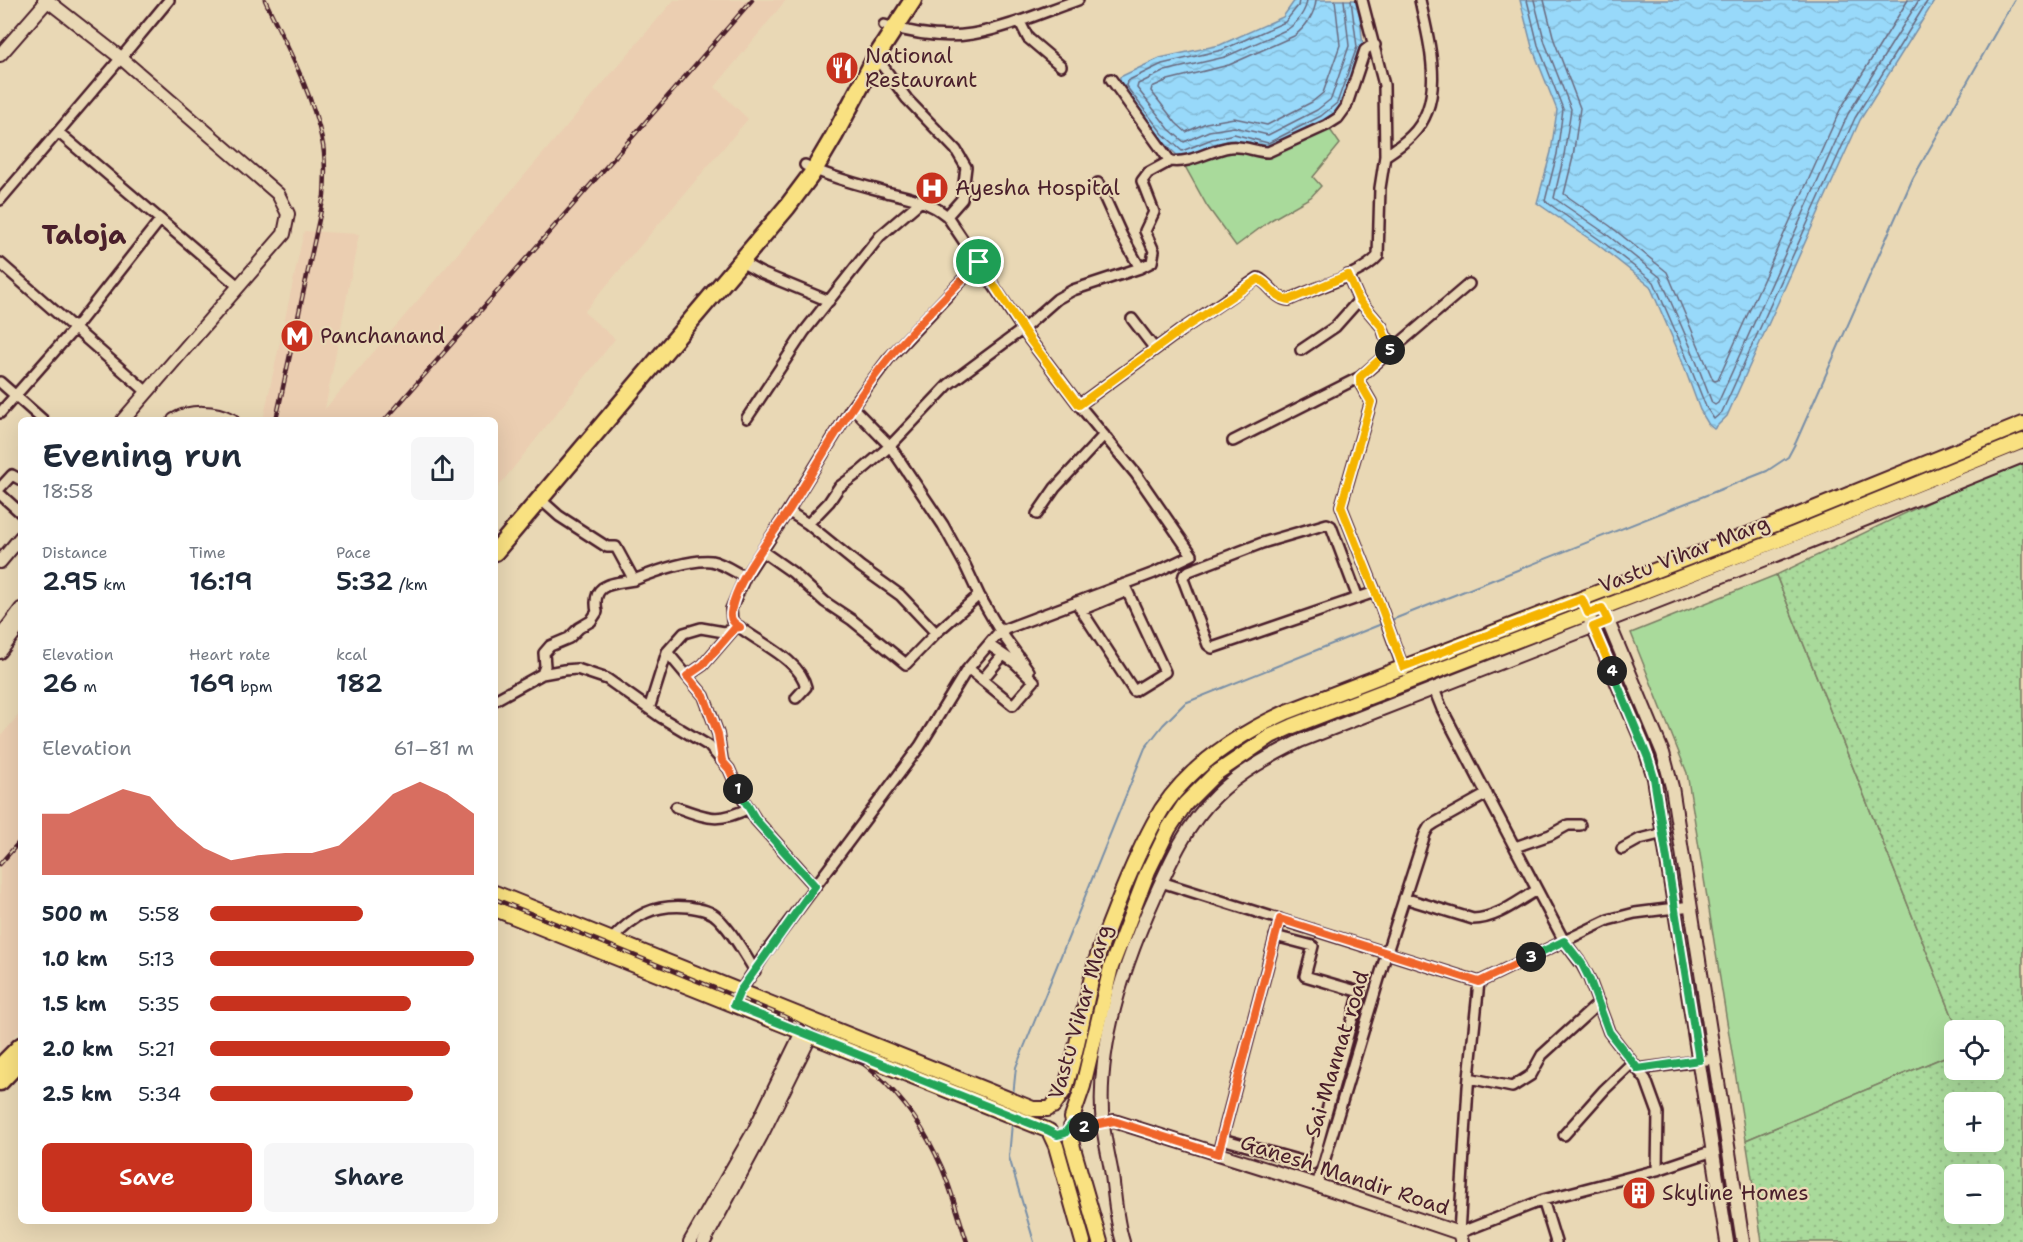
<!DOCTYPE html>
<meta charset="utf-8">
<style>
:root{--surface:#fff;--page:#f6f6f7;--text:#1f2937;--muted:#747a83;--accent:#c8321e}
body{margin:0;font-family:"Shantell Sans",sans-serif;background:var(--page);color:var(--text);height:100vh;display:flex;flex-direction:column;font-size:22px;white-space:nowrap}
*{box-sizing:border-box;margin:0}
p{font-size:20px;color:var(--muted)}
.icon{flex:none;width:33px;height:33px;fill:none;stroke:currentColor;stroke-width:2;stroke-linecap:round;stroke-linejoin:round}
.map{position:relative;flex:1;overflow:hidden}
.side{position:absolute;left:18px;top:417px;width:480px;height:807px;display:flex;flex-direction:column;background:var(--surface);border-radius:9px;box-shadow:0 6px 24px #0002}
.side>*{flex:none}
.fabs{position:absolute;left:1944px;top:1020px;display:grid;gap:12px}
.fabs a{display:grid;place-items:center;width:60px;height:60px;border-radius:9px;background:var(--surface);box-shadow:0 6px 24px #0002;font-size:30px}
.pin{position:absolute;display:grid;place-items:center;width:51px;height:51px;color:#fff;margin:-26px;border:3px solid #fff;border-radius:50%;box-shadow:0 2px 6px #0007}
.km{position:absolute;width:30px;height:30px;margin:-15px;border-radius:50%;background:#222;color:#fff;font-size:16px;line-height:30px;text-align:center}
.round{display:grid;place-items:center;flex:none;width:63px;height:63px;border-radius:9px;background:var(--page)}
.headline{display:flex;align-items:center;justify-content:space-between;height:102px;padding:0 24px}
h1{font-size:33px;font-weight:600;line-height:45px}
.metrics{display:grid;grid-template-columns:repeat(3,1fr);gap:9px;height:102px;padding:6px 24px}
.metrics div{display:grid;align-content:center}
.metrics b{font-size:26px;font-weight:600}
.metrics small{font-size:16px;font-weight:400}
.metrics p{font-size:16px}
.chart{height:168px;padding:12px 24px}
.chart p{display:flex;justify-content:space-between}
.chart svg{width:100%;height:108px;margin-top:6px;fill:var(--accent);opacity:.7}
.button{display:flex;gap:12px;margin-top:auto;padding:12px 24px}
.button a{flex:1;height:69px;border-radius:9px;background:var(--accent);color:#fff;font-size:24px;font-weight:600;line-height:69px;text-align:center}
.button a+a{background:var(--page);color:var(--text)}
ul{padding:0 24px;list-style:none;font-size:20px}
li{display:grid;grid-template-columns:96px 72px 1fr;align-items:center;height:45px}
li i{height:15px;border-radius:8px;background:var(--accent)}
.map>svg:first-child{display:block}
.built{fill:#ebceb1}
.grass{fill:#a9da9b;stroke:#7a7c63;stroke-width:1.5}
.park{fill:url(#park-dots);stroke:#7a7c63;stroke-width:1.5;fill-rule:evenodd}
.water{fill:url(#water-waves);stroke:#798fa7;stroke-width:1.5}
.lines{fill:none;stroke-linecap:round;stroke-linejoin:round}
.shore{stroke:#69697e;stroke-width:1.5}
.stream{stroke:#798fa7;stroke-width:2}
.street-casing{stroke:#4a1f2b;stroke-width:14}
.secondary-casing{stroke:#4a1f2b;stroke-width:16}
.primary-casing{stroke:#4a1f2b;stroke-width:18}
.highway-casing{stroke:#4a1f2b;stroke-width:21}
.street{stroke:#e9d8b5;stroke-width:9}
.secondary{stroke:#e9d8b5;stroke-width:12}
.primary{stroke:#f9e181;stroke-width:14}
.highway{stroke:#f9e181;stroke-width:16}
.rail-casing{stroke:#4a1f2b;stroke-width:4.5}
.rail{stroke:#e9d8b5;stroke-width:2;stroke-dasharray:7;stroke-linecap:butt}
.split-1-casing{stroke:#fff;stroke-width:12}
.split-2-casing{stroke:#fff;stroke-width:12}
.split-3-casing{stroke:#fff;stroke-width:12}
.split-4-casing{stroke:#fff;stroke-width:12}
.split-5-casing{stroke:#fff;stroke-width:12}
.split-6-casing{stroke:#fff;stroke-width:12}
.split-1{stroke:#f0652b;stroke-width:8}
.split-2{stroke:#22a559;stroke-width:8}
.split-3{stroke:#f0652b;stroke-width:8}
.split-4{stroke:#22a559;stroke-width:8}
.split-5{stroke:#f5b400;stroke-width:8}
.split-6{stroke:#f5b400;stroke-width:8}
.labels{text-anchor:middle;stroke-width:4.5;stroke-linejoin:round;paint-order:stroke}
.poi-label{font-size:21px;fill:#4a1f2b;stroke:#e9d8b5;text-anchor:start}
.street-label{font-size:21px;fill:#4a1f2b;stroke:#e9d8b5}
.district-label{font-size:27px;font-weight:bold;fill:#4a1f2b;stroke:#e9d8b5}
</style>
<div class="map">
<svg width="2023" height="1242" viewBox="0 0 2023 1242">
<defs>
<pattern id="park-dots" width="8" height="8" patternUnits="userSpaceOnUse" patternTransform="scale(1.5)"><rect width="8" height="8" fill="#a9da9b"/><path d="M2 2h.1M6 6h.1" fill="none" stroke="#93bb86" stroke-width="1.8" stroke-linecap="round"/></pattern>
<pattern id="water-waves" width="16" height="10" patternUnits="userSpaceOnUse" patternTransform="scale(1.5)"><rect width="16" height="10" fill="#98d9fa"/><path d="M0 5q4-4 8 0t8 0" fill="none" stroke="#84bad6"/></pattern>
</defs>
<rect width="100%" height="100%" fill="#e9d8b5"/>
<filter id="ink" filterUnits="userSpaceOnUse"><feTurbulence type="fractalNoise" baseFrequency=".0167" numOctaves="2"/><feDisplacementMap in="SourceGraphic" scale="12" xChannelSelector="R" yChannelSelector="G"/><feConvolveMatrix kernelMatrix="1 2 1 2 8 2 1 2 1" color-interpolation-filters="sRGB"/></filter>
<g filter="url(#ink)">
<!-- built -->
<path class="built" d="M674,0H786L715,87L748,119L584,312L615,339L495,491V420H263L304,231L359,234L325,409Z
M21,712V1029L0,1053V737Z"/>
<!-- grass -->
<path class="grass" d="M1324,121L1340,144L1313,177L1321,186L1311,197L1271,220L1236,246L1207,206L1181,159L1213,144L1235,140L1269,149Z
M1776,575L1958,1030H1954V1053L1746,1140L1687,773L1631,633Z"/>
<!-- park -->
<path class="park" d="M2023,457V1242H1762L1746,1140L1954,1053V1070H1994V1030H1958L1776,575ZM1954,1102H1994V1142H1954ZM1954,1174H1994V1214H1954Z"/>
<!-- water -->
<path class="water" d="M1295,0H1356L1359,6L1363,48L1343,106L1324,121L1269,149L1235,140L1213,144L1181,159L1159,138L1119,87L1120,77L1160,58L1220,45L1283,17Z
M1520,0H1935L1860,120L1727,416L1714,429L1709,425L1700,410L1679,353L1650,286L1597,244L1537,203L1551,152L1557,110L1532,47Z"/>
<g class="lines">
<!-- shore -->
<path class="shore" d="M1299,0L1298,6L1285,22L1222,50L1162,64L1127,81L1126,86L1163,134L1182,151L1212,139L1234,134L1268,143L1321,116L1337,103L1357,47L1351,0
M1307,0C1306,11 1297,23 1288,29L1225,57L1165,71L1138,84L1137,88L1169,129L1184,142L1209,131L1234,127L1268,135L1317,110L1331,99L1349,46L1344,0
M1316,0C1315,14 1305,28 1294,36L1229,65L1168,80L1152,87L1151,91L1176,123L1186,132L1206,123L1234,118L1267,125L1312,102L1323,93L1340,45L1335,0
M1527,0L1538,45L1563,109L1557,154L1545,201L1600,240L1654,282L1684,351L1706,407L1714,419L1722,412L1855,118L1928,0
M1534,0L1545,43L1571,109L1564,155L1554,198L1605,233L1660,277L1691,348L1712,403L1715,405L1718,403L1848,114L1919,0
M1544,0L1554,40L1580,108L1573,157L1564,194L1610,226L1667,272L1713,380L1715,381L1718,380L1840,110L1908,0"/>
<!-- stream -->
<path class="stream" d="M1389,621L1767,471L1788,457L1796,442L1913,178L2014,0
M1013,1096L1016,1067L1145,748L1163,725L1185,703L1384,623
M1012,1123L1009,1157L1034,1242"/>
<!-- street casing -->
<g class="street-casing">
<path id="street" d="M1020,22L1028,38L1061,66
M884,25C911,33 943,39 972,34C1008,28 1043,12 1078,0
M876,57L907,99L956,150L966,167L962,199L947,216
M1111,79L1170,161C1192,164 1209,150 1230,147C1244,145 1255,152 1268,152L1327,125L1338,118L1346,107L1365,50L1369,47L1375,45
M58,132L238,286
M1385,156C1394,150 1403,144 1411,136C1447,101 1429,43 1420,0
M1098,183L1122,236L1140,268
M0,200L121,58L169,0
M741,262L761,273L829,301
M0,263L147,392
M1348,275L1359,300L1382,327L1385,336L1395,346
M1132,319L1155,349
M1301,350L1335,327L1359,300
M0,382L43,420
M1079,405L1180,331L1258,278C1270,284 1275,299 1289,300C1313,288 1361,276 1378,256L1380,188L1385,156L1384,85L1362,0
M0,413L75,328L160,220
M747,418L804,332L880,236L921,201
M1233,441L1360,377
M0,488L12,475L21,480
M0,494L21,513
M540,499L559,516L607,547H616L634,580C654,572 689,559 711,561C722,563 735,572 745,577
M788,511L808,524L861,567L900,595L936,633
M1037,514L1055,488L1104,435
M808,524L829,502L839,487L861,471L890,446L852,407
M762,551L792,572L825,602L852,620L906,664L936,633L979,595
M1358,598L1331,526L1327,524L1262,543L1189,571L1184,575L1183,579L1208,645L1212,648L1215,647L1375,592
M1076,602L1134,691L1165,672L1124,584
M1081,610L1127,591
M667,652L704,696L718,734L722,759
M969,669L1013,705L1034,681L1014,662L989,645
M1029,671L1000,631L979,595L965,565L943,525L890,446L949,384L1023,329L1057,299L1073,290L1140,268L1152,262L1154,251L1145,231L1154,212L1142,181L1148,173L1170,161
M1404,671L1380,604L1341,506L1371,402L1360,383V377L1469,284
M542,674L545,666L544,653L550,646L569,638L579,628L591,621L597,612C591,583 611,584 634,580
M687,676L703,665L734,629
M983,679L1003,655
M1434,689L1442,709L1564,941L1582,965L1589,978L1609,1032L1646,1080L1658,1113L1657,1170
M796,698L806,687C799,657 753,641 732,621L731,609L745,577L788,511L852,407L889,358L979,262
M495,700L542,674L564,670L577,669L607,679L662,718L709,746L729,769L741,796L756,820L815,886
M649,709L667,652L684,633L701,628L724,632L740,627
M676,807C708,818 717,824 749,808
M1515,847L1550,835L1568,825H1580
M1622,849L1640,839L1664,833
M1161,882L1479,982L1608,920L1635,913L1691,906
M1404,898L1473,919C1496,919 1518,901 1537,890
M612,939C635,915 653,904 688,907C699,909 710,910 718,918C733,933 744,953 755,971
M1479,982L1468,1087L1459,1233L1543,1200L1657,1170L1713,1151
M738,995L767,951L920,746L966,671L1000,631L1154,573L1192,555L1136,474L1079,405L1030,340L947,216C929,201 908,197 886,192C861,185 828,177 805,165
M1638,1069L1714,1059
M1469,1078L1512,1087L1531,1075L1542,1055L1599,1003
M1564,1135L1604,1090L1632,1063
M1222,1139L1312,1164L1360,992L1305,976L1313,946L1275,936
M1218,1154L1280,919
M1317,1185L1387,952L1425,834L1429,827L1435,823L1487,794
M1543,1200L1556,1242"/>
</g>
<!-- secondary casing -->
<g class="secondary-casing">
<path id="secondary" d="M44,0L48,1L121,58L278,194L288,214L284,234L123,420
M0,55L48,0
M174,420C190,410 215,411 232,420
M0,562L21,537
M1605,614L1663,753L1672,787L1743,1242
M1590,620L1644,746L1654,778L1727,1242
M0,637L21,609
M0,652L21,624
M1072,1124L1090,1127L1114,1121L1317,1185L1459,1233L1462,1242
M690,1242L754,1131L802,1032
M704,1242L761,1136L811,1035
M1123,1242C1116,1220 1115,1198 1112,1175C1109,1158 1105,1142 1103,1125C1095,1049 1124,964 1155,896C1171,860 1187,824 1216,796C1240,772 1270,756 1300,741L1799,546L2023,456"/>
</g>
<!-- primary casing -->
<g class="primary-casing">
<path id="primary" d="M495,893L1033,1109H1048
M495,909L1047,1130
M1053,1106L1065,1089C1078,1048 1084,1006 1095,965C1102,940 1113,916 1122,892C1134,863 1146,835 1162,809C1191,765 1239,734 1287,712L1789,519L2023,424
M1072,1118L1083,1086L1111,967L1148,871L1169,828L1185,804L1215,774L1271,736L1293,726L1794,534L2023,441
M1071,1127V1141L1100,1242
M1049,1131L1056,1146L1083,1242"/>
</g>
<!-- highway casing -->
<g class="highway-casing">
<path id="highway" d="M495,552L787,207L811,175L834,136L876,57L913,0
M0,1067L21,1046
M0,1082L18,1063"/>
</g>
<!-- street -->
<use href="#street" class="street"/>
<!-- secondary -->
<use href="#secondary" class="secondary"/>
<!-- primary -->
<use href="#primary" class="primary"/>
<!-- highway -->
<use href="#highway" class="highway"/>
<!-- rail casing -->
<g class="rail-casing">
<path id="rail" d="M265,0C286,45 312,92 322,140C326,159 325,177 324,196L276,420
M385,420L752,0
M0,864L21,840
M495,899L781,1015C857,1051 908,1089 942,1168C952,1192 959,1218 967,1242"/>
</g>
<!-- rail -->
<use href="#rail" class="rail"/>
</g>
</g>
<g class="lines" filter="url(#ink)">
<!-- split-1 casing -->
<g class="split-1-casing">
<path id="split-1" d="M738,789L729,769L722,761L718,734L704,696L687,676L703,665L735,628L740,627C734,623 730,620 731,613C735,581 771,537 789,510C821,459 850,405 889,358C916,325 949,294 979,262"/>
</g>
<!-- split-2 casing -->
<g class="split-2-casing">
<path id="split-2" d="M738,789L756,820L815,886L740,991L734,1005L1047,1130L1057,1135L1065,1133L1072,1124L1084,1127"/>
</g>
<!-- split-3 casing -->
<g class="split-3-casing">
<path id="split-3" d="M1084,1127L1114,1121L1218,1154L1280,919L1479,982L1531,957"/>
</g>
<!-- split-4 casing -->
<g class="split-4-casing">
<path id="split-4" d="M1531,957L1564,941L1582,964L1589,978L1609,1032L1638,1069L1699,1060L1654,778L1648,758L1612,671"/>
</g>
<!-- split-5 casing -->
<g class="split-5-casing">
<path id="split-5" d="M1390,350L1360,377V383L1371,402L1341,506L1380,604L1403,667L1582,599L1588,613L1602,608L1608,621L1593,627L1612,671"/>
</g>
<!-- split-6 casing -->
<g class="split-6-casing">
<path id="split-6" d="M979,262L1030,340L1079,405L1180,331L1258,279C1270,284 1275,299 1289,300L1348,275L1359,300L1382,327L1385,336L1395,346L1390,350"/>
</g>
<!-- split-1 -->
<use href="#split-1" class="split-1"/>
<!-- split-2 -->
<use href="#split-2" class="split-2"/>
<!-- split-3 -->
<use href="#split-3" class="split-3"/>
<!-- split-4 -->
<use href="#split-4" class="split-4"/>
<!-- split-5 -->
<use href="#split-5" class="split-5"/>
<!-- split-6 -->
<use href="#split-6" class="split-6"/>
</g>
<!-- icons -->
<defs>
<g id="restaurant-disc" transform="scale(1.725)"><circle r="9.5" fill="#c8321e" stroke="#e9d8b5"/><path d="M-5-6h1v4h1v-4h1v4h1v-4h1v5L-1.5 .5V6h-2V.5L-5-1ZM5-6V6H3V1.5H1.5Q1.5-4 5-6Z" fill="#fff"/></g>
<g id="hospital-disc" transform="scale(1.725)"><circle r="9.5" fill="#c8321e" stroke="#e9d8b5"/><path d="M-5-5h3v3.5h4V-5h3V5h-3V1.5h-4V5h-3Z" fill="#fff"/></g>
<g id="metro-disc" transform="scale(1.725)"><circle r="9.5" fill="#c8321e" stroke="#e9d8b5"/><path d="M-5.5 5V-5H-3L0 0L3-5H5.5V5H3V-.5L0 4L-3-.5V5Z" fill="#fff"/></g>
<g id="building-disc" transform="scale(1.725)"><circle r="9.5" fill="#c8321e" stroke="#e9d8b5"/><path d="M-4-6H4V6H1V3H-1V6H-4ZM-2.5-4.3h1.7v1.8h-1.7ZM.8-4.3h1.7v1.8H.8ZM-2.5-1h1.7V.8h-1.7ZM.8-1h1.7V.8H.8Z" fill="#fff"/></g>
</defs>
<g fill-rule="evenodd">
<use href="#restaurant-disc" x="842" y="68"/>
<use href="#hospital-disc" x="932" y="188"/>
<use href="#metro-disc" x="297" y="336"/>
<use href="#building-disc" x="1639" y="1193"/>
</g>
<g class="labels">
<!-- poi labels -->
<g class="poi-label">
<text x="865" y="63">National<tspan x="865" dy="24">Restaurant</tspan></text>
<text x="955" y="195">Ayesha Hospital</text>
<text x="320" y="343">Panchanand</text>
<text x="1662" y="1200">Skyline Homes</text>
</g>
<!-- street labels -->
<g class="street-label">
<text transform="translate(1684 554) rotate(-21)" y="7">Vastu Vihar Marg</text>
<text transform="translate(1080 1012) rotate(-74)" y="7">Vastu Vihar Marg</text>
<text transform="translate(1337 1054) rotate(-73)" y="7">Sai Mannat road</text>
<text transform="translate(1345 1175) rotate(18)" y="7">Ganesh Mandir Road</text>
</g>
<!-- district labels -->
<g class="district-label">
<text x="84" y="244">Taloja</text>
</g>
</g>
</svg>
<div class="fabs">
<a><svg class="icon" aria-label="locate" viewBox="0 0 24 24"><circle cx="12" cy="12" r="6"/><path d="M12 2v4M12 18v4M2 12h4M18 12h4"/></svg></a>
<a>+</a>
<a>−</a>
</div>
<div class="pin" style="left:979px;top:262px;background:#1e9e55"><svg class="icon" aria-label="arrive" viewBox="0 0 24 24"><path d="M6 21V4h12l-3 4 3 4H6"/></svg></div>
<b class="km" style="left:738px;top:789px">1</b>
<b class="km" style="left:1084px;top:1127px">2</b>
<b class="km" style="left:1531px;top:957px">3</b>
<b class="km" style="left:1612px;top:671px">4</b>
<b class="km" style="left:1390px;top:350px">5</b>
<section class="side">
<div class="headline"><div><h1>Evening run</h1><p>18:58</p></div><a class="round"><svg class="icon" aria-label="share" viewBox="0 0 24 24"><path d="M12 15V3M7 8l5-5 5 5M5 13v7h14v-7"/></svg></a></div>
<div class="metrics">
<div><p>Distance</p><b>2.95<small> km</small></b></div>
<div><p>Time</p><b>16:19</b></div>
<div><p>Pace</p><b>5:32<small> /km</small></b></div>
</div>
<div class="metrics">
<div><p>Elevation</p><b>26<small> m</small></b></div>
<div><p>Heart rate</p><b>169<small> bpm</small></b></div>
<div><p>kcal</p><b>182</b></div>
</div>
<div class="chart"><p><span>Elevation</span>61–81 m</p>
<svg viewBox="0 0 160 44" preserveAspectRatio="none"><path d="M0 44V19L10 19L20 14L30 9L40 12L50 24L60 33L70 38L80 36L90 35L100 35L110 32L120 22L130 11L140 6L150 11L160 19V44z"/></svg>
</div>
<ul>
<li><b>500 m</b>5:58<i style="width:58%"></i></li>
<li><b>1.0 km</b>5:13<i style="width:100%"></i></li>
<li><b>1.5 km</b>5:35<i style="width:76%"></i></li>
<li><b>2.0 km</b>5:21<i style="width:91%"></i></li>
<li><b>2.5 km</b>5:34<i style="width:77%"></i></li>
</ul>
<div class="button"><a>Save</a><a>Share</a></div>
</section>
</div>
